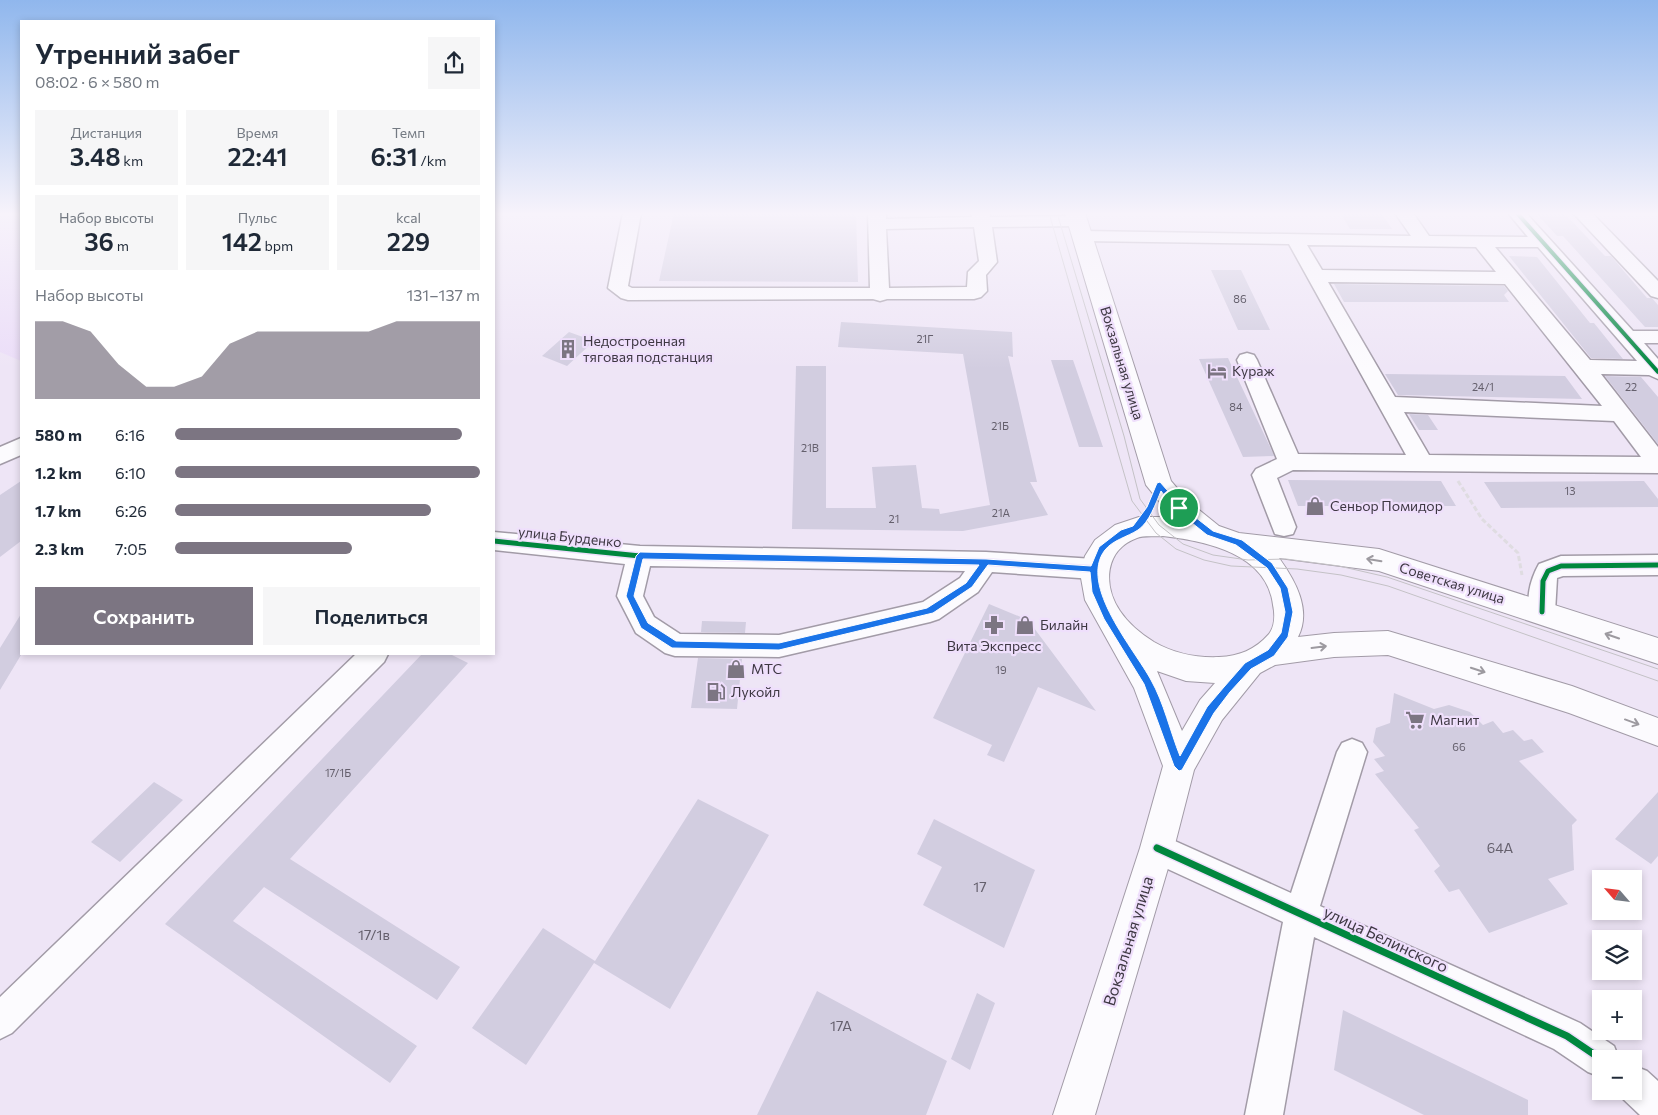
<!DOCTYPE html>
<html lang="ru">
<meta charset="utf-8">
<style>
:root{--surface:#fff;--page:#f6f6f7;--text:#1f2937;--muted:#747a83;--accent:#7c7582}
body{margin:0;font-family:Commissioner,sans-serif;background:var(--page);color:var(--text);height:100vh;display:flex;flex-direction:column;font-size:19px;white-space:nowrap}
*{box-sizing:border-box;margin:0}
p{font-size:16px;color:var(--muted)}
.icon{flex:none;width:28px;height:28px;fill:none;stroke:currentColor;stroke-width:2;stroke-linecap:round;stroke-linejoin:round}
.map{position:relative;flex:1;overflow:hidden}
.sheet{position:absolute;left:20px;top:20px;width:475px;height:635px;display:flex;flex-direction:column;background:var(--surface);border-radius:0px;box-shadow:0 2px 8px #0003}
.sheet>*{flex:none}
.needle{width:32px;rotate:298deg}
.buttons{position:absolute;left:1592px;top:870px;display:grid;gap:10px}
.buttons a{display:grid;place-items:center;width:50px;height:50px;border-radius:0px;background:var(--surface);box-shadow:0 2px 8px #0003;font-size:25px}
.pin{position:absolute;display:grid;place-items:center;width:42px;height:42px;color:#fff;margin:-21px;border:2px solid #fff;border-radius:50%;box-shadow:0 1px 5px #0007}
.round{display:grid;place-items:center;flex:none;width:52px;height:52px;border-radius:0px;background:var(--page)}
.headline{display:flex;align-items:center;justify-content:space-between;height:85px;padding:0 15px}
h1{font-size:28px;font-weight:600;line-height:38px}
.stats{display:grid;grid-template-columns:repeat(3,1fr);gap:8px;height:85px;padding:5px 15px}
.stats div{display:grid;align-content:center;border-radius:0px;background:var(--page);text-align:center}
.stats b{font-size:25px;font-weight:600}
.stats small{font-size:14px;font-weight:400}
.stats p{font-size:14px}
.chart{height:140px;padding:10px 15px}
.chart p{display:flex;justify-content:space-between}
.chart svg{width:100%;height:90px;margin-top:5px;fill:var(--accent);opacity:.7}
.action{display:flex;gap:10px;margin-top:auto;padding:10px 15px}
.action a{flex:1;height:58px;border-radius:0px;background:var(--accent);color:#fff;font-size:20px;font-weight:600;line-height:58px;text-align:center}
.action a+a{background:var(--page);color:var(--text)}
ul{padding:0 15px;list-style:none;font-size:16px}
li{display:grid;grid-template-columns:80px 60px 1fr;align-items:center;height:38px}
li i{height:12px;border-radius:6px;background:var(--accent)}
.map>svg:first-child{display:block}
.built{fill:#ebddf8}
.building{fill:#d2cde0}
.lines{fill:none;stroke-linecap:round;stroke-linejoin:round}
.minor-casing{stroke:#a29ba7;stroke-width:3}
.major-casing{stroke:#a29ba7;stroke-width:2}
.path{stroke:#dfdce1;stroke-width:3;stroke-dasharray:5 2.5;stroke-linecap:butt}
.minor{fill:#fcfbfe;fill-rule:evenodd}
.major{fill:#fcfbfe;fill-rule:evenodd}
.tram{stroke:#c4c2c6;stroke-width:1}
.cycleway-far2-casing{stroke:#efdffc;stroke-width:6}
.cycleway-far1-casing{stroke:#efdffc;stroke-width:8}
.cycleway-casing{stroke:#efdffc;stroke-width:10}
.cycleway-far2{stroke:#00873e;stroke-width:4}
.cycleway-far1{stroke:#00873e;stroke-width:5}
.cycleway{stroke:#00873e;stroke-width:7}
.oneway{stroke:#9d9aa0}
.route{fill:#1a73e8;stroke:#fff;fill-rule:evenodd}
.labels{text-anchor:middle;stroke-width:4.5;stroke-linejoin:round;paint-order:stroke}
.number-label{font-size:11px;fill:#65606d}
.poi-label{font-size:14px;fill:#3e3843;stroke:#efdffc;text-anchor:start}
.street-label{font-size:14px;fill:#3e3843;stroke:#efdffc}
.near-number-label{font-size:14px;fill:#65606d}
.near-street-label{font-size:16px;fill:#3e3843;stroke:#efdffc}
</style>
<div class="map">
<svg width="1658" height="1115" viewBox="0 0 1658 1115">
<rect width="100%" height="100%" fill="#eee5f6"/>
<!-- built -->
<path class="built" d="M0,213H21V361L0,352Z"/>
<!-- building -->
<path class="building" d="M674,213H856L858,282L659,281Z
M1340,213H1381L1392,229H1350Z
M1537,214H1565L1605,256H1611L1647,298H1652L1658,305V327H1645L1563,236H1557Z
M1509,256L1537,257L1590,323H1594L1623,359L1591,358Z
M1211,270H1241L1270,330H1238Z
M1334,284L1504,286L1508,291L1504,295L1509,302H1344Z
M841,322L1012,332L1013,357L1008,356L1037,482H1030L1048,515L963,531L792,529L796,366H826V508H876L872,467L916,465L922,508L939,509L940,514L990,505L963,354L838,347Z
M569,332L594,341L567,366L542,356Z
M1228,358L1273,453L1274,456L1243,457L1199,359Z
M1051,360H1073L1103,447H1079Z
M1385,374L1565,376L1582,399L1398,395Z
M1605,376L1641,377L1658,397V444Z
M1409,414L1428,415L1438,430H1419Z
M1288,480L1441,481L1456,506H1298Z
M21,481V541L0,557V495Z
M1644,481L1658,499V507L1501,508L1484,482Z
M989,604L1028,620L1096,711L1038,687L1004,762L987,755L992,745L933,718Z
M21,614V655L0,690V648Z
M702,621L746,622L745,633L701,632Z
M422,654H450L468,663L290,859L460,967L437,1000L264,887L233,921L417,1046L390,1083L165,924Z
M698,658L742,659L737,709L691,708Z
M1394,693L1434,709L1449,705L1470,712L1483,725L1493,721L1503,733L1513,730L1524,741L1532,739L1544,752L1519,761L1577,820L1572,825L1574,870L1548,879L1568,904L1489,933L1459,889L1449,892L1434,871L1440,866L1414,830L1419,828L1375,774L1384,771L1374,759L1385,756L1373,742L1376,728L1390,723Z
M154,782L183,800L120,862L91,842Z
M1658,792V856L1651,864L1615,839Z
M698,799L769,835L670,1009L594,963L526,1065L472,1028L543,928L595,961Z
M934,819L1035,870L1004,948L923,905L942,867L917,854Z
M817,991L947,1061L926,1115H757Z
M977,993L995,1003L970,1070L951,1059Z
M1343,1010L1528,1100V1115H1424L1334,1070Z"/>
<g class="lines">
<!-- minor casing -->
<g class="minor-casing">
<path id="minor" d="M623,213H641L628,286L632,288H870L868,213H886V219L972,217L971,213H989L990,217L1078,216L1084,217L1087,221L1084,225L1078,226L992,227L997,262L986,275L987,291L981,297L974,299H887L880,301L873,299L628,300L621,298L608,288ZM974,227L979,261L968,272L967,287L889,288L886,229Z
M1395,213H1413L1429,236L1528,237L1508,213H1526L1633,331H1658V343H1644L1658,359V379L1649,375L1601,374L1658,447V473L1293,470L1277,478L1296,527L1293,534L1284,536L1275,534L1252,475L1256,469L1277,459L1237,360L1240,355L1247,353L1254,355L1257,360L1298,454L1406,455L1289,244L1083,241L1077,240L1074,236L1077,232L1083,231L1411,236ZM1307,245L1476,247L1496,272L1322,270ZM1495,247H1538L1637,361L1590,360ZM1328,282L1505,284L1602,406L1395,397ZM1404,412L1614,421L1641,457L1429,455Z
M1573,213H1592L1658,281V298L1651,296Z
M21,438V455L0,464V447Z
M494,532L640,546L986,552L1094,559L1103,562L1107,569L1103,576L1094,579L992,572L978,592L939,619L930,622L779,657L675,656L665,653L636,633L617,596L625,564L494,550ZM650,566L965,571L960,578L923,602L779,635L680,634L654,617L643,596Z
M1658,555V575L1563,576L1557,578L1555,612L1551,620L1542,623L1533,620C1524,602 1530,580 1539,564L1561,556Z
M356,654H388L384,662L12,1033L0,1039V997Z
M1352,739L1362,743L1367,752L1320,906L1580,1023L1614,1046L1619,1059H1601V1077L1588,1072L1554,1049L1314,937L1283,1115H1245L1283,922L1146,859L1141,848L1146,837L1157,833L1291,893L1337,752L1342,743Z
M1634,1066L1647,1071L1658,1081V1115H1640L1621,1097L1619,1091H1634Z"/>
</g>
<!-- major casing -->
<g class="major-casing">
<path id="major" d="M1065,213H1085L1171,481L1188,501L1219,526L1239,533L1379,549L1658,638V664L1379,571L1279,558C1295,580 1312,610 1298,637L1334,633L1388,631L1572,686L1658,718V746L1569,713L1388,655L1334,657L1275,665L1260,673L1222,720L1194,770L1174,848L1095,1115H1053L1140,848L1163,766L1134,688L1085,600L1081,578L1082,567L1085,556L1095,540L1115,525L1139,517H1172L1146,485ZM1163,536C1205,541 1267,553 1273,605C1275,614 1275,626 1269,634C1255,650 1239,656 1219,657C1196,658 1173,653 1154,642C1141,634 1128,623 1120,611C1103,586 1104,550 1137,538C1144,535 1155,537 1163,536ZM1157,671L1186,681L1215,683L1200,700L1182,731Z"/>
</g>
<!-- path -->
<path class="path" d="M1458,481L1482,519L1518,553L1522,575"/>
<!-- minor -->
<use href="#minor" class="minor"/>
<!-- major -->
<use href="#major" class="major"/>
<!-- tram -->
<path class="tram" d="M1049,213L1132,501L1156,533L1176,549L1204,560L1231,566L1297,569L1341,575L1388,586L1658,681
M1057,213L1124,436L1140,499L1159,525L1183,544L1213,555L1248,560L1286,559L1339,566L1387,577L1658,669"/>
<!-- cycleway-far2 casing -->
<g class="cycleway-far2-casing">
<path id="cycleway-far2" d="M1517,213L1658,372"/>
</g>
<!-- cycleway-far1 casing -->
<g class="cycleway-far1-casing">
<path id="cycleway-far1" d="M494,541L640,556L986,562L1094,569
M1542,612L1543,581L1548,571L1561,566L1658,565"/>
</g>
<!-- cycleway casing -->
<g class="cycleway-casing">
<path id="cycleway" d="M1157,848L1567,1036L1601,1059"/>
</g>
<!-- cycleway-far2 -->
<use href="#cycleway-far2" class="cycleway-far2"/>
<!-- cycleway-far1 -->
<use href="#cycleway-far1" class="cycleway-far1"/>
<!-- cycleway -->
<use href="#cycleway" class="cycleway"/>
</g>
<!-- one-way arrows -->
<defs><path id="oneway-shaft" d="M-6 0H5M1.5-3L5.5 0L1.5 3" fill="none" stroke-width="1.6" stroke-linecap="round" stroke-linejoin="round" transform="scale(1.25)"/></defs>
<g class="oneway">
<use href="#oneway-shaft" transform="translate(1374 560) rotate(-171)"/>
<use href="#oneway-shaft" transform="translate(1612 636) rotate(-161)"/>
<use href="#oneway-shaft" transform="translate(1319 647) rotate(-7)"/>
<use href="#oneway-shaft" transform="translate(1478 670) rotate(18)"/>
<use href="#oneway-shaft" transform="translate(1632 722) rotate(20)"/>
</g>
<!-- sky -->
<linearGradient id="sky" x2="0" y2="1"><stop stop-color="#90b7ed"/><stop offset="0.58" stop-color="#f7f3fb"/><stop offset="1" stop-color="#f7f3fb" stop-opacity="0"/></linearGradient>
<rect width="1658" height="369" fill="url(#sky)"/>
<!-- route -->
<path class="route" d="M1160,482L1181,506L1213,531L1242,540L1272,563L1288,588L1293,612L1288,637L1274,656L1251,669L1230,692L1214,713L1182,770L1179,771L1174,766L1144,684L1104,619L1092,592L1090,572L988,565L972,587L933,613L779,650L672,648L641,628L626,596L636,556L640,552L986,559L1091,566L1099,547L1121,530L1133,526L1147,507L1157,483ZM1161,491L1176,510L1207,535L1236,545L1267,568L1280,588L1285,612L1281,633L1268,650L1245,663L1224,687L1207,707L1180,756C1170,731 1164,703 1151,680C1135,650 1078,585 1105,550C1113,540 1127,537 1138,530C1149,523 1156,503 1161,491ZM643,559L979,565L966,583L927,608L779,643L676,641L648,623L634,596Z"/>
<!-- icons -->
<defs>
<g id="building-bare" transform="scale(1.5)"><path d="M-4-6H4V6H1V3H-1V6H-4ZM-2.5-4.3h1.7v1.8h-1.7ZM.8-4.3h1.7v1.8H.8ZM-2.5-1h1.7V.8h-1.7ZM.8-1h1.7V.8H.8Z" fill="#7c7582" stroke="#efdffc" stroke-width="2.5" paint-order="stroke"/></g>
<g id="hotel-bare" transform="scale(1.5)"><path d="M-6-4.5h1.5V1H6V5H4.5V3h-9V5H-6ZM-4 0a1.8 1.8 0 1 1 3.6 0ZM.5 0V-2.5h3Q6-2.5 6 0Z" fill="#7c7582" stroke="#efdffc" stroke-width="2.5" paint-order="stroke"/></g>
<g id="shop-bare" transform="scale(1.5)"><path d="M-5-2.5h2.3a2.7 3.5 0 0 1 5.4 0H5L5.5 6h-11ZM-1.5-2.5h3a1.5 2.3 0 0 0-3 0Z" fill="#7c7582" stroke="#efdffc" stroke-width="2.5" paint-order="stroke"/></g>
<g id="pharmacy-bare" transform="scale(1.5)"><path d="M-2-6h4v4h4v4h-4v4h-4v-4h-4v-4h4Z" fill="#7c7582" stroke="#efdffc" stroke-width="2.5" paint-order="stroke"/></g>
<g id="fuel-bare" transform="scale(1.5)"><path d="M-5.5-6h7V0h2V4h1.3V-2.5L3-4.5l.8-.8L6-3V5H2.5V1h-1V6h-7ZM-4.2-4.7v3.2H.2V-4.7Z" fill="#7c7582" stroke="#efdffc" stroke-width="2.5" paint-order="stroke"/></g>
<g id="supermarket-bare" transform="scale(1.5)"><path d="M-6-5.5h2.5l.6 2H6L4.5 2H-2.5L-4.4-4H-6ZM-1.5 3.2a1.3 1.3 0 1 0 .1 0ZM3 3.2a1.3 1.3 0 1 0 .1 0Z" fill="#7c7582" stroke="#efdffc" stroke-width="2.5" paint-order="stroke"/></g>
</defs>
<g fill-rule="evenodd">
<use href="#building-bare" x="568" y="349"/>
<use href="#hotel-bare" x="1217" y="371"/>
<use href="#shop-bare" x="1315" y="506"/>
<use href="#pharmacy-bare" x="994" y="625"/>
<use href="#shop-bare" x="1025" y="625"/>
<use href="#shop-bare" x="736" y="669"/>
<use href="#fuel-bare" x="716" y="692"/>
<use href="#supermarket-bare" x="1415" y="720"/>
</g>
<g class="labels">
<!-- number labels -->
<g class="number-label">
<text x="1240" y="303">86</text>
<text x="925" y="343">21Г</text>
<text x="1483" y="391">24/1</text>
<text x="1631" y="391">22</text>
<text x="1236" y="411">84</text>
<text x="1000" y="430">21Б</text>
<text x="810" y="452">21В</text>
<text x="1570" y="495">13</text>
<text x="1001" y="517">21А</text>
<text x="894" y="523">21</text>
<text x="1001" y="674">19</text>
<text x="1459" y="751">66</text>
<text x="338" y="777">17/1Б</text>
</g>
<!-- poi labels -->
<g class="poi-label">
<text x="583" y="346">Недостроенная<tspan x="583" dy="16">тяговая подстанция</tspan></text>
<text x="1232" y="376">Кураж</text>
<text x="1330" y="511">Сеньор Помидор</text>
<text x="1040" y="630">Билайн</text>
<text x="994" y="651" text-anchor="middle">Вита Экспресс</text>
<text x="751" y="674">МТС</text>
<text x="731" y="697">Лукойл</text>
<text x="1430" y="725">Магнит</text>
</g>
<!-- street labels -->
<g class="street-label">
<text transform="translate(1122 363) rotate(73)" y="5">Вокзальная улица</text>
<text transform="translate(570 537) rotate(6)" y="5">улица Бурденко</text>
<text transform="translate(1452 583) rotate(17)" y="5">Советская улица</text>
</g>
<!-- near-number labels -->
<g class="near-number-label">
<text x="1500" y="853">64А</text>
<text x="980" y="892">17</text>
<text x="374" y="940">17/1в</text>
<text x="841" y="1031">17А</text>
</g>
<!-- near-street labels -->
<g class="near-street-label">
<text transform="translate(1386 939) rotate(25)" y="6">улица Белинского</text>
<text transform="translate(1128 941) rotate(-73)" y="6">Вокзальная улица</text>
</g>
</g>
</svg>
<div class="buttons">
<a><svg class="needle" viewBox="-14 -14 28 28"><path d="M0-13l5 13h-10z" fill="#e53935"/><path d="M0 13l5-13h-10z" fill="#747a83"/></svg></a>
<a><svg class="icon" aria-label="layers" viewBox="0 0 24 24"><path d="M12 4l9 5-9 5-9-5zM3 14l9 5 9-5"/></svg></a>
<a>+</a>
<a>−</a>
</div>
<div class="pin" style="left:1179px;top:508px;background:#1e9e55"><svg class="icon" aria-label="arrive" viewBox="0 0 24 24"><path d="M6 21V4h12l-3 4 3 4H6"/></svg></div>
<section class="sheet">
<div class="headline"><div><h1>Утренний забег</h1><p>08:02 · 6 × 580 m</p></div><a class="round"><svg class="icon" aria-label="share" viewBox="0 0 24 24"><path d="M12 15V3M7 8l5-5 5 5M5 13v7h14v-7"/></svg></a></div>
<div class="stats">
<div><p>Дистанция</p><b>3.48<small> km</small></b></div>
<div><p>Время</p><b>22:41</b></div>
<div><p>Темп</p><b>6:31<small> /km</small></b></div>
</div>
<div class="stats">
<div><p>Набор высоты</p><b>36<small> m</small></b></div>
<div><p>Пульс</p><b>142<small> bpm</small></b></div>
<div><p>kcal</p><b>229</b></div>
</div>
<div class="chart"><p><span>Набор высоты</span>131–137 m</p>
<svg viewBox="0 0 160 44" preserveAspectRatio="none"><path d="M0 44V6L10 6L20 11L30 27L40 38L50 38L60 33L70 17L80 11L90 11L100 11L110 11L120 11L130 6L140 6L150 6L160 6V44z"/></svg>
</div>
<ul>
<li><b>580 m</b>6:16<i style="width:94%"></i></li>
<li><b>1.2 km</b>6:10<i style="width:100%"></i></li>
<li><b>1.7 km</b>6:26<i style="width:84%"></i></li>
<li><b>2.3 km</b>7:05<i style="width:58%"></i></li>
</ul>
<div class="action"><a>Сохранить</a><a>Поделиться</a></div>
</section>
</div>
